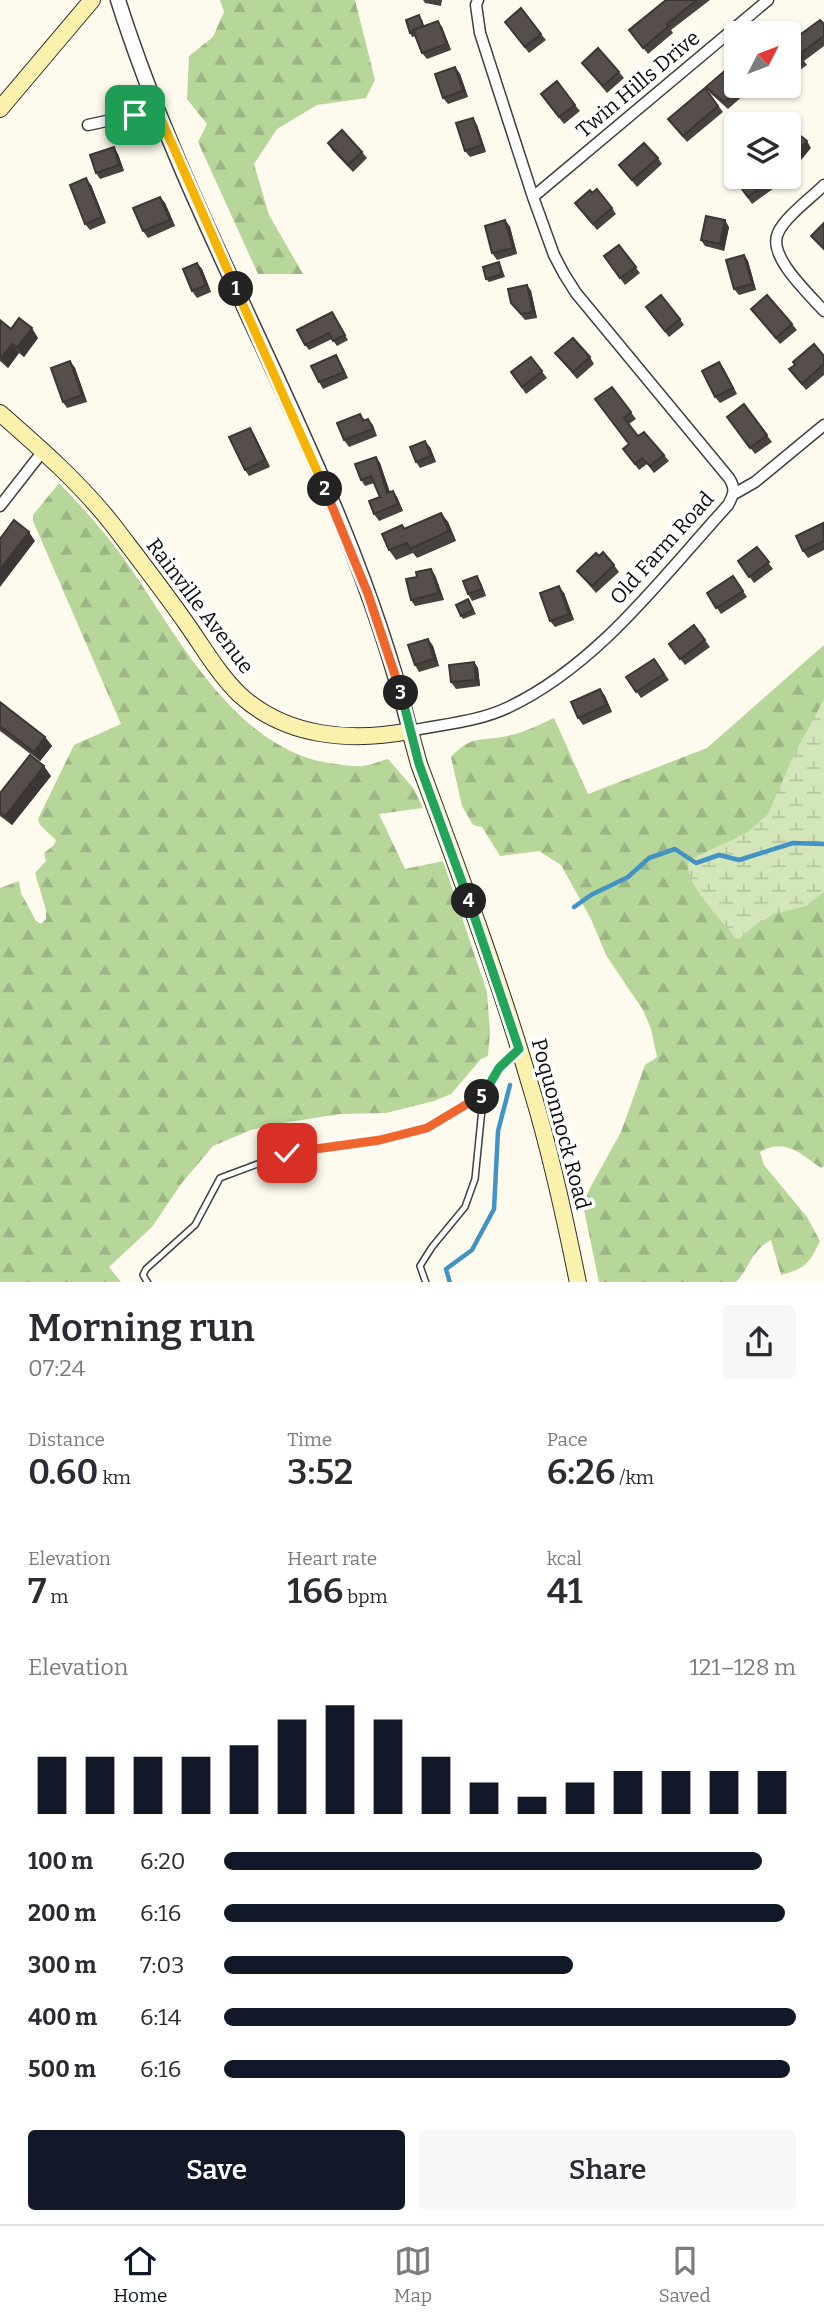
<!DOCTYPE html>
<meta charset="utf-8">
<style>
:root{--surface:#fff;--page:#f7f7f7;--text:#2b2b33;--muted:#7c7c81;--line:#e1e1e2;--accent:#111827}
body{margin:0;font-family:Bitter,serif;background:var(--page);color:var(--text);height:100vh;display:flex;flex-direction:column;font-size:26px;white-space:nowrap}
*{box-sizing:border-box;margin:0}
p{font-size:23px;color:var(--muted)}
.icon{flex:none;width:38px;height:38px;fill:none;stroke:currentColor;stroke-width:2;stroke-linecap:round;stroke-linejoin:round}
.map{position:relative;height:1282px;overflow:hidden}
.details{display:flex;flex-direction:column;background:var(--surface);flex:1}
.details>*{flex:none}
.needle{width:46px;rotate:48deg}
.buttons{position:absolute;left:724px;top:21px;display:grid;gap:14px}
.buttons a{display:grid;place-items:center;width:77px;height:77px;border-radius:7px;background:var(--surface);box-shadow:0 2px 5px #0004;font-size:35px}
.pin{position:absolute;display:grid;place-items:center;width:60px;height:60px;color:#fff;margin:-30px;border-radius:14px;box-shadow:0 4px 10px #0006}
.km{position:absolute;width:35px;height:35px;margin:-18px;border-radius:50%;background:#222;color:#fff;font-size:19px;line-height:35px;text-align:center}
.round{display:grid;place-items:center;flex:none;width:74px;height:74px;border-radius:7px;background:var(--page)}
.headline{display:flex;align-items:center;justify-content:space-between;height:119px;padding:0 28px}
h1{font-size:38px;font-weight:600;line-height:52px}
.metrics{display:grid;grid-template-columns:repeat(3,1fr);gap:10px;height:119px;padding:7px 28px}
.metrics div{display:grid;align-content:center}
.metrics b{font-size:35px;font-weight:600}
.metrics small{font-size:19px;font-weight:400}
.metrics p{font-size:19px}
.chart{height:196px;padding:14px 28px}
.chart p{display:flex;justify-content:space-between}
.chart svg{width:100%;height:126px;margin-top:7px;stroke:var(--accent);stroke-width:6}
.cta{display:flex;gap:14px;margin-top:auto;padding:14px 28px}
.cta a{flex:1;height:80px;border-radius:7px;background:var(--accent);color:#fff;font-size:28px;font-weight:600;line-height:80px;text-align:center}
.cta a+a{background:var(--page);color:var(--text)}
ul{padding:0 28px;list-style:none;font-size:23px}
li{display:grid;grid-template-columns:112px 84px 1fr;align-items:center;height:52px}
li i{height:18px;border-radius:9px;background:var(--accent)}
.tabs{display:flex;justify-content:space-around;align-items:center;height:98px;border-top:2px solid var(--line);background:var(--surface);font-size:19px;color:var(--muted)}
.tabs a{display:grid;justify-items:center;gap:4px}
.tabs .current{color:var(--accent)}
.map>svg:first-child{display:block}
.forest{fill:url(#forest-firs)}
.wetland{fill:url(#wetland-marsh)}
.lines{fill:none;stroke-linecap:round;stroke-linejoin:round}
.stream{stroke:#4192c5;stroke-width:4.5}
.service-casing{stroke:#404040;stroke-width:8}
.minor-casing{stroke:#404040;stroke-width:13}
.tertiary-casing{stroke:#404040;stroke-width:17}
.secondary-casing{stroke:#2f2f2f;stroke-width:18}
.service{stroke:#fff;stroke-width:5}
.minor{stroke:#fff;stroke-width:10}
.tertiary{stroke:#fff;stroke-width:14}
.secondary{stroke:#faf1ad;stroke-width:16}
.wall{fill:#494340}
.shaded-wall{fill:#3c3734}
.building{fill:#554e4a;stroke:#3c3734;stroke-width:2}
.split-1-casing{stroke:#fff;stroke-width:14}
.split-2-casing{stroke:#fff;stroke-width:14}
.split-3-casing{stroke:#fff;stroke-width:14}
.split-4-casing{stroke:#fff;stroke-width:14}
.split-5-casing{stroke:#fff;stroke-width:14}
.split-6-casing{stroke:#fff;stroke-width:14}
.split-1{stroke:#f5b400;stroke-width:9}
.split-2{stroke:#f5b400;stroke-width:9}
.split-3{stroke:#f0652b;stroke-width:9}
.split-4{stroke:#22a559;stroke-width:9}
.split-5{stroke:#22a559;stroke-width:9}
.split-6{stroke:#f0652b;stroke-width:9}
.labels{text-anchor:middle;stroke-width:7;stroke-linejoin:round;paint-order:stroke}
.street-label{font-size:21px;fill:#0d0d0d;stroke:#fff}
</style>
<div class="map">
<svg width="824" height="1283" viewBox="0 0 824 1283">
<defs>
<pattern id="forest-firs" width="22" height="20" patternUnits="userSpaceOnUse" patternTransform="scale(1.75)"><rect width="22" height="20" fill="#b6d69a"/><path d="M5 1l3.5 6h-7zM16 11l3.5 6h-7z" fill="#9bb684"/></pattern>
<pattern id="wetland-marsh" width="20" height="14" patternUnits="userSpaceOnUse" patternTransform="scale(1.75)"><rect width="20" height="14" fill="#d2e6ba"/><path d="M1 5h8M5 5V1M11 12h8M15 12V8" fill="none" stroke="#b3c49f"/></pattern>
</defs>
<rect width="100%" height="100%" fill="#fefbee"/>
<!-- forest -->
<path class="forest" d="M220,0H355L375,80L366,98L317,105L277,129L254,164L269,215L303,274H258L198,142L207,124L187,99L189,56L213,37L224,12Z
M59,483C82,507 105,532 125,560C177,634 235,753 336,764C344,765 354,767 363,766C371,765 380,761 388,759L414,789L423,808L379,814L405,869L443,861L487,992L490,1032L488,1056L481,1059L451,1094L434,1101L386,1113L340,1114L277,1124L251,1130L213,1146L181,1184L152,1227L109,1267L121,1282H0V888L19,881L21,893L36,921L41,924L46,919V910L35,873L46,861L44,853L54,845L56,840L40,825L38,819L74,745L121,724L33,521V515Z
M824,645V1166L821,1168C801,1154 785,1137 760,1152L764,1165L807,1217L820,1241C810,1263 805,1269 781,1275L771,1240C751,1251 751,1266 736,1282H599L583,1205L590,1188L621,1132L645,1065L657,1057L651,1029L643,1010L606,955L591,919L561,865L539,851L500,856L482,827L473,825L462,806L451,757C473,734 479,742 507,736C523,733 539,725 554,718L588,794L707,748Z"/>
<!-- wetland -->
<path class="wetland" d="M824,699V892L806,906L775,914L758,923L739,939L735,938C723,920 681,882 689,860L748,832L768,814L793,757Z"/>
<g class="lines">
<!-- stream -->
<path class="stream" d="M574,907L591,895L628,877L649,858L675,849L696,863L719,855L739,860L793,843L824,844
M450,1283L446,1269L472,1250L494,1209L498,1131L510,1085"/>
<!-- service casing -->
<g class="service-casing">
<path id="service" d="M148,1283L143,1275L146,1269L195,1225L220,1178L287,1153L380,1140L427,1128L472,1101L479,1103
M426,1283L420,1266L432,1247L465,1207L475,1179L482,1109L479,1103L499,1068L517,1051"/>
</g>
<!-- minor casing -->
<g class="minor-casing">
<path id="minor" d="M88,125L157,110
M824,185C811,198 785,217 778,233C767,256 809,294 824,311
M533,197L768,0
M734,494L755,482L824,425
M0,506L43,451
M410,731C443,724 478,722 509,707C599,664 662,577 728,505C734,494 736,489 729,478L576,293L564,274L554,255L533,197L480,33L476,5L478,0"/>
</g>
<!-- tertiary casing -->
<g class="tertiary-casing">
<path id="tertiary" d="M118,0C197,250 348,475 410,731"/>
</g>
<!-- secondary casing -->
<g class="secondary-casing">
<path id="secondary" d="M0,109L92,0
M0,413C40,448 80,483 113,525C138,558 163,590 186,623C203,647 219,675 240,695C287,738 352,742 410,731L419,764C459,872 500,981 532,1091C551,1154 565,1218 578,1283"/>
</g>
<!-- service -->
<use href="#service" class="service"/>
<!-- minor -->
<use href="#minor" class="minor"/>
<!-- tertiary -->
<use href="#tertiary" class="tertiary"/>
<!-- secondary -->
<use href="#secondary" class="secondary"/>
</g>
<!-- wall -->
<path class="wall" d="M423,0H442L441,6L425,3Z
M666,0H710L671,30L673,33L648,54L629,30Z
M422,19L424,26L442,27L451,50L427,59L422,53L416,36L412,37L410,33Z
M824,24V46L804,61L807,65L789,78V43Z
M509,28L541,34L546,40L529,53Z
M582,63L619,72L624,78L607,93Z
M455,67L460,74L468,97L448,104L443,98Z
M739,86L745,94L728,109L710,93L706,87Z
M705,88L723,112L687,142L668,119Z
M545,100L575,105L580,111L564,124Z
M477,125L486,152L470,157L465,151Z
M328,143L362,152L367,158L353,172L332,150Z
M118,154L124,171L100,179L96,173Z
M658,158L662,164L637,187L619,165Z
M733,177H771L777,186L752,204Z
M91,185L106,223L90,230L85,224Z
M592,193L612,208L616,214L597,230L575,203Z
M160,197L165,203L175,226L148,238L143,231Z
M505,220L510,227L517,254L497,260L492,253Z
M729,227L724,251L705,246L701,240Z
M619,245L640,273L625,285L604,256Z
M744,255L748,261L756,290L739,295L734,289Z
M499,262L501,266L505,277L489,282L486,279Z
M197,263L202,269L211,292L197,298L192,291Z
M527,285L531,291L537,318L525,320L511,303Z
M751,309L792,324L797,330L780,344Z
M651,314L680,319L684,325L669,337Z
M335,318L348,340L337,346L332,339L309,350L305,345Z
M0,320L11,329L38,338L24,357L19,353L8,368L0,361Z
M555,353L590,357L594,364L577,379Z
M336,355L340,362L348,378L323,389L319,382Z
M824,356V375L806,390L789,369Z
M531,357L547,378L526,394L511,372Z
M70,361L75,368L87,402L67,408L63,402Z
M719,362L737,394L720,403L715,397Z
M612,387L636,419L629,424L638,436L664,455L669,461L654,473L647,464L639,470L623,449L629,444Z
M744,404L772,442L755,454L727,417Z
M360,414L365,420L368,419L373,425L377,436L349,447L344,440Z
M254,434L270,467L249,476L245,470Z
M430,447L436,462L420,468L416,462Z
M376,457L380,463L390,492L393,491L397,497L403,511L379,521L374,514L380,497L374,483L365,486L361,480Z
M441,513L448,522L456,541L417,558L413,553L396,560L389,550L402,525L405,529Z
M824,524V550L808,558L803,551Z
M757,547L773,569L754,583L738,561Z
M614,565L619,572L596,593L577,571Z
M435,575L444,600L415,606L411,600Z
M733,576L747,597L721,614L707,593Z
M481,583L486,596L472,601L468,594Z
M564,593L574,620L555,627L550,621Z
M470,603L476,614L463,619L461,616Z
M694,625L710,647L685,665L669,644Z
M428,639L433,646L439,666L419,672L415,665Z
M654,659L669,680L641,698L626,677Z
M474,662L478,668L480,686L456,689L451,682Z
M600,689L605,696L612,712L583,725L578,718Z
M0,702L45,737L52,746L40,761L0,731Z
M51,776L12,825L0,816V793Z"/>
<!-- shaded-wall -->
<path class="shaded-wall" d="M438,21L442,27L451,50L447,44Z
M455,67L460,74L468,97L463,91Z
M473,118L477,125L486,152L482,145Z
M807,141L811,148L797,165L792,159Z
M114,147L118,154L124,171L119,165Z
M86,178L91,185L106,223L102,217Z
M160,197L165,203L175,226L170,220Z
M505,220L510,227L517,254L513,248Z
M725,220L729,227L724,251L720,244Z
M744,255L748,261L756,290L752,284Z
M197,263L202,269L211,292L206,285Z
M527,285L531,291L537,318L533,312Z
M32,328L38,338L24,357L17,347Z
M12,344L19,353L8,368L1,358Z
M336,355L340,362L348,378L344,372Z
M70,361L75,368L87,402L82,395Z
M719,362L724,369L737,394L733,388Z
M250,428L254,434L270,467L265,460Z
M425,441L430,447L436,462L431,456Z
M376,457L380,463L392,500L387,493Z
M393,491L397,497L403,511L398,504Z
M441,513L448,522L456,541L449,531Z
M29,532L35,541L0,587V569Z
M431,569L435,575L444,600L439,593Z
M477,576L481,583L486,596L482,589Z
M559,586L564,593L574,620L569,614Z
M428,639L433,646L439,666L434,659Z
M474,662L478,668L480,686L476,680Z
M600,689L605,696L612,712L607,705Z
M45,737L52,746L40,761L34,752Z
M44,766L51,776L12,825L5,816Z"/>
<!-- building -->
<path class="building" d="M666,0H697L667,24L669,26L643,48L629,30Z
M521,8L541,34L525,47L505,22Z
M419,15L423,26L413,30L414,32L410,33L406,20Z
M820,20L824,24V36L800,54L803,58L789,68V43Z
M438,21L447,44L422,53L413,30Z
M598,48L619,72L603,86L582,63Z
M455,67L463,91L443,98L435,74Z
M726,70L737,83V86H739L741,88L724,102L706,87Z
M557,81L575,105L559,117L541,94Z
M705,88L718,106L683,136L668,119Z
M473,118L482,145L465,151L456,123Z
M789,127L807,141L792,159L789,156Z
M342,130L362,152L348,165L328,143Z
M644,143L658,158L632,180L619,165Z
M114,147L119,165L96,173L90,155Z
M737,174V177H771L773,179L748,197L733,177Z
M86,178L102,217L85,224L70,185Z
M597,189L612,208L593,224L575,203L590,190L592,193Z
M160,197L170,220L143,231L133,208Z
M706,216L725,220L720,244L701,240Z
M505,220L513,248L492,253L485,226Z
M824,223V249L811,236Z
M619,245L636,267L620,278L604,256Z
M744,255L752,284L734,289L726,260Z
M499,262L502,274L486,279L483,267Z
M197,263L206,285L192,291L183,269Z
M527,285L533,312L521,314L511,303L508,289Z
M661,295L680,319L665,331L646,307Z
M767,295L792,324L776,338L751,309Z
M332,312L345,335L333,341L329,333L305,345L297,330Z
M19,318L32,328L17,347L12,344L1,358L0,357V320L11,329Z
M573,338L590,357L573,372L555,353Z
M814,344L824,356V364L802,384L789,369L795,365L793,362Z
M336,355L344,372L319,382L311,366Z
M531,357L542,371L522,387L511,372Z
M70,361L82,395L63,402L51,368Z
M719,362L733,388L715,397L702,371Z
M612,387L631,412L624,418L638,436L644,432L664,455L650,466L642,458L635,464L623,449L629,444L595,399Z
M744,404L767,435L750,448L727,417Z
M360,414L363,421L368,419L373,429L344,440L337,423Z
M250,428L265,460L245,470L229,437Z
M425,441L431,456L416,462L410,447Z
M376,457L387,493L393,491L398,504L374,514L369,501L380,497L371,476L361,480L355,464Z
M441,513L449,531L410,549L407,543L389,550L382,534L402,525L404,529Z
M14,520L29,532L0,569V539Z
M823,523L824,541L803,551L796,536Z
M757,547L769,562L749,577L738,561Z
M603,552L614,565L592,586L577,571L596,553L599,556Z
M431,569L439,593L411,600L406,579L417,577L416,572Z
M477,576L482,589L468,594L463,581Z
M733,576L743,591L716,608L707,593Z
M559,586L569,614L550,621L540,593Z
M468,599L473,610L461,616L456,605Z
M694,625L705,640L680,659L669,644Z
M428,639L434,659L415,665L408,645Z
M654,659L664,674L636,692L626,677Z
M474,662L476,680L451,682L449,665Z
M600,689L607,705L578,718L571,702Z
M0,702L45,737L34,752L0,726Z
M30,755L44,766L5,816L0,812V793Z"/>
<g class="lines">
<!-- split-1 casing -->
<g class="split-1-casing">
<path id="split-1" d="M135,115L157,110L236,289"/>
</g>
<!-- split-2 casing -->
<g class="split-2-casing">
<path id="split-2" d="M236,289L325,489"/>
</g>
<!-- split-3 casing -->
<g class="split-3-casing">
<path id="split-3" d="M325,489L368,594L401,693"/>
</g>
<!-- split-4 casing -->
<g class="split-4-casing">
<path id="split-4" d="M401,693L419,764L469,901"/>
</g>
<!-- split-5 casing -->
<g class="split-5-casing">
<path id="split-5" d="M469,901L519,1049L499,1068L482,1097"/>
</g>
<!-- split-6 casing -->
<g class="split-6-casing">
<path id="split-6" d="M287,1153L380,1140L427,1128L472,1101L479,1102L482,1097"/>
</g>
<!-- split-1 -->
<use href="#split-1" class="split-1"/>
<!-- split-2 -->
<use href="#split-2" class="split-2"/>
<!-- split-3 -->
<use href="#split-3" class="split-3"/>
<!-- split-4 -->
<use href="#split-4" class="split-4"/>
<!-- split-5 -->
<use href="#split-5" class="split-5"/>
<!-- split-6 -->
<use href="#split-6" class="split-6"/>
</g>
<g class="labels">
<!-- street labels -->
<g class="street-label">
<text transform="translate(638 84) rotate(-40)" y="7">Twin Hills Drive</text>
<text transform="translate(662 548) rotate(-48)" y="7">Old Farm Road</text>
<text transform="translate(200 606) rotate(53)" y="7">Rainville Avenue</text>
<text transform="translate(561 1124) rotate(75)" y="7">Poquonnock Road</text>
</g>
</g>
</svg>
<div class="buttons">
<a><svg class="needle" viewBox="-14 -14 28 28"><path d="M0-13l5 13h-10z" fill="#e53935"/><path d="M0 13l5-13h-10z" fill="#7c7c81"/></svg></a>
<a><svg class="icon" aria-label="layers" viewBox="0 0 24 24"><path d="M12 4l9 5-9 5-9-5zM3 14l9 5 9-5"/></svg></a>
</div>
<div class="pin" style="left:135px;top:115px;background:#1e9e55"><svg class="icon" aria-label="arrive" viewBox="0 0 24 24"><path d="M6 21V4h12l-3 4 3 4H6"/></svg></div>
<div class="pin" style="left:287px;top:1153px;background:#d93025"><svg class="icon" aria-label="check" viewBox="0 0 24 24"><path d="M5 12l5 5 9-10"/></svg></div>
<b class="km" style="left:236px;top:289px">1</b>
<b class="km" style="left:325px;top:489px">2</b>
<b class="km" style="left:401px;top:693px">3</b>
<b class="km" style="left:469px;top:901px">4</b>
<b class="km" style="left:482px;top:1097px">5</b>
</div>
<section class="details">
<div class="headline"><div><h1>Morning run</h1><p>07:24</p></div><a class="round"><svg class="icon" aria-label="share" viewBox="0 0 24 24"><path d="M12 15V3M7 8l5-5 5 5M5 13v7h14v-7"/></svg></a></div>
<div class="metrics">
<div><p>Distance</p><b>0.60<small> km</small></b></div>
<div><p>Time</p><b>3:52</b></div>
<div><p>Pace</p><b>6:26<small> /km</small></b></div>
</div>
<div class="metrics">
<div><p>Elevation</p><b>7<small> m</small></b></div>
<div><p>Heart rate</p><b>166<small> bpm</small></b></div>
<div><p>kcal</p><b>41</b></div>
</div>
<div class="chart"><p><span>Elevation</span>121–128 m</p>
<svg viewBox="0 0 160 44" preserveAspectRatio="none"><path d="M5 44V24M15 44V24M25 44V24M35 44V24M45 44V20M55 44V11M65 44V6M75 44V11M85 44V24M95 44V33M105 44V38M115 44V33M125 44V29M135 44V29M145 44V29M155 44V29"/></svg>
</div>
<ul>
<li><b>100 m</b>6:20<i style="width:94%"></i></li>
<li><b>200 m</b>6:16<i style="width:98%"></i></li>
<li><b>300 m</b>7:03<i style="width:61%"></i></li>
<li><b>400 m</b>6:14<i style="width:100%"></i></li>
<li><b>500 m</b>6:16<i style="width:99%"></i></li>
</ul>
<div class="cta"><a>Save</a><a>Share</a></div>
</section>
<nav class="tabs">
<a class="current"><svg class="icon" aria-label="home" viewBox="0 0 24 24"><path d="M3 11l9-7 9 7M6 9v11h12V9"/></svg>Home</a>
<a><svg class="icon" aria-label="map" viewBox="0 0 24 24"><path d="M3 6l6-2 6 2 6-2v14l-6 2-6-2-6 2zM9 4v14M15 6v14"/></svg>Map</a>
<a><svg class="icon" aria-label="saved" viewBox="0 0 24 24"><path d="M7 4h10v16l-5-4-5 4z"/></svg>Saved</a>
</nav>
